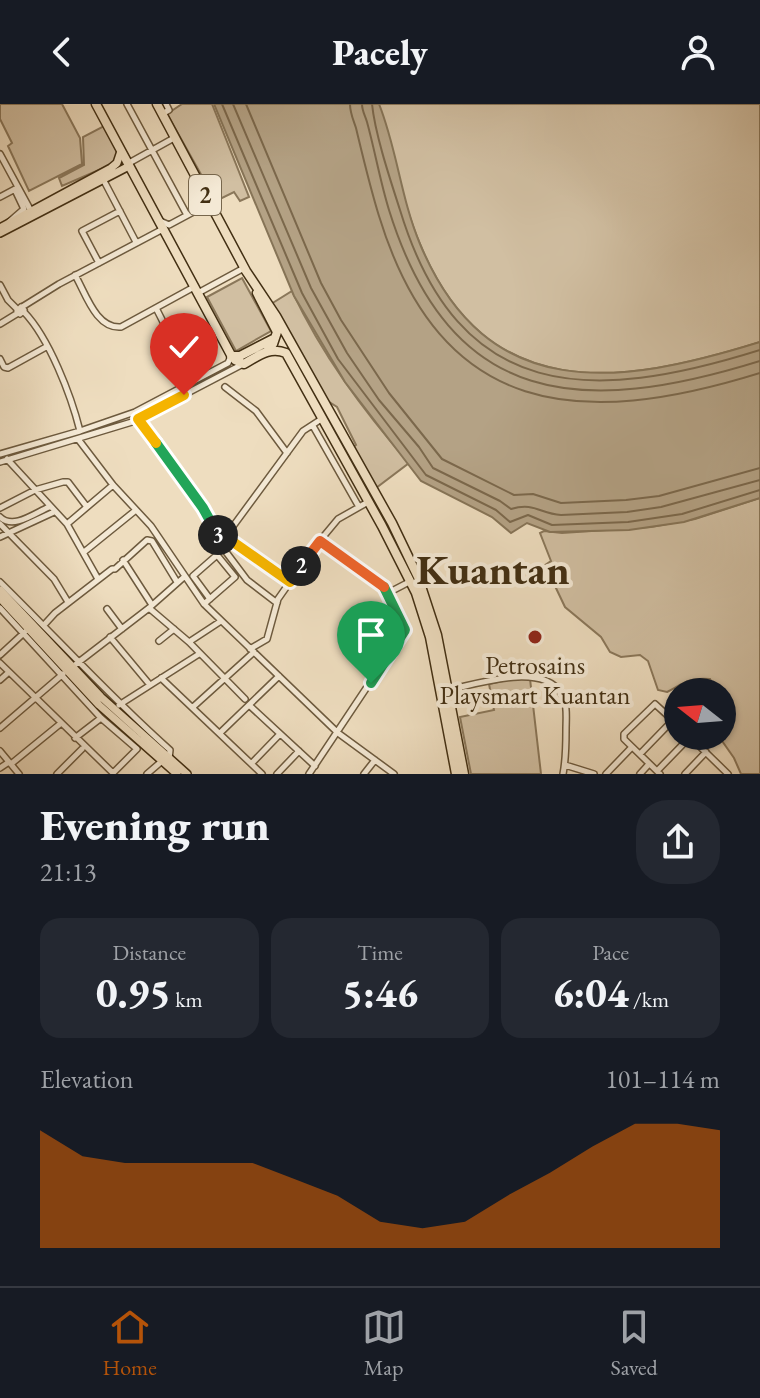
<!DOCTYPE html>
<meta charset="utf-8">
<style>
:root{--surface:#171b24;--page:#242831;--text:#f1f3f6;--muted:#9ea1a6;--line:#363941;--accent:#b45309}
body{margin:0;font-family:"EB Garamond",serif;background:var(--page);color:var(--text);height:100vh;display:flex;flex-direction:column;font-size:30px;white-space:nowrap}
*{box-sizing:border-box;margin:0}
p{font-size:26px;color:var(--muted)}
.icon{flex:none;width:44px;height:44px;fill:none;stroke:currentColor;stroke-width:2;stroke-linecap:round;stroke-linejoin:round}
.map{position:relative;height:670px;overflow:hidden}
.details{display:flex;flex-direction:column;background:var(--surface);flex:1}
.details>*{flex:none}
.needle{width:52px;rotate:287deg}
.buttons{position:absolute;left:664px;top:574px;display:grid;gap:16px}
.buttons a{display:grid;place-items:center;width:72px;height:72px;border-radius:50%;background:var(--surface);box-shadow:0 2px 6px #0004;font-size:40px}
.pin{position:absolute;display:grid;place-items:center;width:68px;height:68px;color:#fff;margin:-82px -34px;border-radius:50% 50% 50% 0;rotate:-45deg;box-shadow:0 0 8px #0007}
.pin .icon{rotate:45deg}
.km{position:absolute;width:40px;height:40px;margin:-20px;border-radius:50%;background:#222;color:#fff;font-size:22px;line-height:40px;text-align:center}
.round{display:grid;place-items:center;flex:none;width:84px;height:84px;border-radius:32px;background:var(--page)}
.headline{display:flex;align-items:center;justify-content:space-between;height:136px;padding:0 40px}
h1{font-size:44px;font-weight:800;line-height:60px}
.stats{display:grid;grid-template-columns:repeat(3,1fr);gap:12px;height:136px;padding:8px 40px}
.stats div{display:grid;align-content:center;border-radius:20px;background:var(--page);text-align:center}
.stats b{font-size:40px;font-weight:800}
.stats small{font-size:22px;font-weight:400}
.stats p{font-size:22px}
.chart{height:224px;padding:16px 40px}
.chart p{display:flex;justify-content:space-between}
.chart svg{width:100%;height:144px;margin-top:8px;fill:var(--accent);opacity:.7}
header{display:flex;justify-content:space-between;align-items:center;height:104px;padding:0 40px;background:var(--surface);font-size:36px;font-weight:800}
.tabs{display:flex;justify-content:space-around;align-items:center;height:112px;border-top:2px solid var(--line);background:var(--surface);font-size:22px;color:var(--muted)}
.tabs a{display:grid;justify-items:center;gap:4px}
.tabs .active{color:var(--accent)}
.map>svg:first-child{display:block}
.green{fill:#d1bfa2;stroke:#8a775a;stroke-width:2}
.water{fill:#b4a285;stroke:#867457;stroke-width:2}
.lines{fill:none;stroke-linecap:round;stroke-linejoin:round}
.shore{stroke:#7b684c;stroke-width:2}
.minor-casing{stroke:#6d5a3e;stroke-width:8}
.major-casing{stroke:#422f13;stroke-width:10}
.highway-casing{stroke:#422f13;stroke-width:11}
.minor{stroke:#f4e9d5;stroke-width:5}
.major{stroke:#eeddbf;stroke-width:7}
.highway{stroke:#eeddbf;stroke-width:8}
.split-1-casing{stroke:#fff;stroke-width:16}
.split-2-casing{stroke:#fff;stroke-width:16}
.split-3-casing{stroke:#fff;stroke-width:16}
.split-4-casing{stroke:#fff;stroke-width:16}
.split-5-casing{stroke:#fff;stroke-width:16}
.split-1{stroke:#22a559;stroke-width:10}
.split-2{stroke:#f0652b;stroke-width:10}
.split-3{stroke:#f5b400;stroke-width:10}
.split-4{stroke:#22a559;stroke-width:10}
.split-5{stroke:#f5b400;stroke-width:10}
.poi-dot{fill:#8f2418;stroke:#f4e9d5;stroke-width:3}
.labels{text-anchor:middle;stroke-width:8;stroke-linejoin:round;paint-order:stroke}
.shield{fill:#f4e9d5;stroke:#77674d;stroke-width:2}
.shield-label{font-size:24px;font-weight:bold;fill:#422f13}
.poi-label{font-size:26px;fill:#422f13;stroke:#f4e9d5}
.town-label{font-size:42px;font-weight:bold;fill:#422f13;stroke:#f4e9d5}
</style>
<header><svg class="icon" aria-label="back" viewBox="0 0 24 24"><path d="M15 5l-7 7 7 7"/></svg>Pacely<svg class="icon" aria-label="person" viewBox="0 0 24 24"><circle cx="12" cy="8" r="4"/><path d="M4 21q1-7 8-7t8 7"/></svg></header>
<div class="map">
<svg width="760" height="670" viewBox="0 0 760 670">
<rect width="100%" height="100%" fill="#eeddbf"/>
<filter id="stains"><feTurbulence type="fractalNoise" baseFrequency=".0025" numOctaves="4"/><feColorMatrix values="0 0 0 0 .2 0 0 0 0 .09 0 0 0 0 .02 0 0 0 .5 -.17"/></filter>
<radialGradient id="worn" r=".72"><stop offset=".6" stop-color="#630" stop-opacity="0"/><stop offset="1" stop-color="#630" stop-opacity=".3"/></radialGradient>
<!-- green -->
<path class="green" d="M0,0H62L80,34L82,60L29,87L8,42L12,39L0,15Z
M182,0H212L249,93L240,97L234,88L216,97L167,10Z
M378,0H760V238C619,282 487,301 420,140C401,95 393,46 378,0Z
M104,22L119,47L115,59L62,82L59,74L84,61L83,33Z
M242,174L271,227L236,247L207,193Z
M292,187C322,251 363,306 409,359L376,384L353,343L356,341L337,303L323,294L271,200Z
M760,394V670H741L734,654L720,634L722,588H717L710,575C690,573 684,579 667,588L658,586L648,557L640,551L621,553L610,548L601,533L565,503L545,461L551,457L540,429L544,427L562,429L651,423L695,415Z
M517,574L530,575L541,670H471L460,613L494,606L489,580Z"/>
<!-- water -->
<path class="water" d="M214,0H379C397,45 401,95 420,140C487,301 619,282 760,238V394L684,418L629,426L550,428L527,419L511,429L492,413L421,377L345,278L294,192Z"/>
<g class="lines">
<!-- shore -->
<path class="shore" d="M222,0L302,189L338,255L426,371L496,406L510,418L528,411L552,421L628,418L682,410L760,386
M233,0L311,184L347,249L379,296L419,343L433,364L500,397L511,405C535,398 540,410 561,411L627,408L661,403L760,376
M246,0L321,179L341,216L389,289L442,355L514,391L533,390L561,399L626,396L659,392L760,364
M350,0C350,9 353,15 356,24C363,53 370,83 379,112C441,314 580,325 760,269
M362,0C362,7 365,11 367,18C375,47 380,77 389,106C451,305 583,312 760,257
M372,0C375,30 390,75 400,106C459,300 591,299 760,246"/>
<!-- minor casing -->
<g class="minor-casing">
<path id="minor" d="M127,0L187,111
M162,10L169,6L166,0
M0,50L31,107
M129,59L174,34
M103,75L136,138
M0,93L17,84
M160,117L169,121L210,99
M9,118L24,105L15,86
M99,159L82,127L120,107
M75,171C86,190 96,225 121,223L194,183
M0,181L8,196L17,205
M198,189L244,164
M21,203L24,206L20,210L17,207Z
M22,203L59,180L163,125
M156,204L193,277
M24,208C49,234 71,291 80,327
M0,220L18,209
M0,255L4,263L8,264L46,243
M225,283L256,307L287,349
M138,315L202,403L222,438
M313,322L359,403
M78,335L113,381L151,422L204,500L338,629L394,670
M0,350L80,327L135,308L228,259L231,252
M7,355L67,420L98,475
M0,358L132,318L243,260
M0,404L35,386L63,378H68L87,403
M0,413C13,426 35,409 49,403
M0,420L54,475L68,498
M67,420L113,381
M0,433L54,408
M226,433L290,478
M84,448L136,406
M123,456L152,501
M0,478C57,534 110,593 170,646L169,655
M388,489L411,477
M277,499L247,476L220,440L303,327L323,314
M204,500L235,473L217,451L193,472L210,495
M0,504L101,614L137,645L113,669L0,559
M149,504L189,538L245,595
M107,505L122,525
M44,521L55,509L112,465H115L147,436L152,437L177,478
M110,533L150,581
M159,537L174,525
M189,538L221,517
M250,545L267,535L278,495L313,445L338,415L368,398
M0,551L26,527
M71,564L149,504L184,473
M161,574L262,670
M0,576L9,568
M448,586C477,580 541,558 561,589C568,600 566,614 566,626C566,641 566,655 563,670
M119,601L199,550
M249,601L315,662
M193,603L254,548
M0,624L63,570
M221,628L279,572
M689,632L728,670
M75,634L101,614
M0,647L19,670
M640,650L673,616
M252,659L280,630
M11,660L60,620
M565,661L594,670
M0,664L9,658
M657,667L690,633
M57,670L82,645
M147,670L162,657
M277,670L299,647
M309,670L405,526L383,481L320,437
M364,670L375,656
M606,670L632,643
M640,670L649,660
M660,670L624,635V630L655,600L678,621
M685,670L706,648"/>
</g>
<!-- major casing -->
<g class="major-casing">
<path id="major" d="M0,124L111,64L117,59L121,47
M0,129L129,62
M0,486L101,593L187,670
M0,494L99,601L177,670"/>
</g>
<!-- highway casing -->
<g class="highway-casing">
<path id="highway" d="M96,0L231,251L235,256L244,260C258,252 270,242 286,249L382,422L416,489L430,533L456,670
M157,0L246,167L276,212L392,419L418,473L437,531L464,670
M257,189L277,228L273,240L267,247
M231,252H240L273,235"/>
</g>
<!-- minor -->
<use href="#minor" class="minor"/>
<!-- major -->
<use href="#major" class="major"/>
<!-- highway -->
<use href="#highway" class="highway"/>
</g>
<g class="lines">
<!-- split-1 casing -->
<g class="split-1-casing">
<path id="split-1" d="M371,579L405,526L384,483"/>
</g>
<!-- split-2 casing -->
<g class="split-2-casing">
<path id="split-2" d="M301,462L320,437L384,483"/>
</g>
<!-- split-3 casing -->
<g class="split-3-casing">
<path id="split-3" d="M218,431L222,438L226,433L290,478L301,462"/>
</g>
<!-- split-4 casing -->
<g class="split-4-casing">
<path id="split-4" d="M156,339L203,404L218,431"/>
</g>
<!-- split-5 casing -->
<g class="split-5-casing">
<path id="split-5" d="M156,339L138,315L184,291"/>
</g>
<!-- split-1 -->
<use href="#split-1" class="split-1"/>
<!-- split-2 -->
<use href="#split-2" class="split-2"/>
<!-- split-3 -->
<use href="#split-3" class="split-3"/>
<!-- split-4 -->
<use href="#split-4" class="split-4"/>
<!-- split-5 -->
<use href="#split-5" class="split-5"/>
</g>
<!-- markers -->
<circle class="poi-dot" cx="535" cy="533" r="8"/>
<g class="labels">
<!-- shield labels -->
<rect class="shield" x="189" y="71" width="32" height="40" rx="6"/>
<g class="shield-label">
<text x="205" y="99">2</text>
</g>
<!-- poi labels -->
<g class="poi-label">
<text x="535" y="570">Petrosains<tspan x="535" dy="30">Playsmart Kuantan</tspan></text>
</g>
<!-- town labels -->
<g class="town-label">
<text x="493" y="480">Kuantan</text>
</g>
</g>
<rect width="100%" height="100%" filter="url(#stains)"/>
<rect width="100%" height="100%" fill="url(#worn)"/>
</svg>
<div class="buttons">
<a><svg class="needle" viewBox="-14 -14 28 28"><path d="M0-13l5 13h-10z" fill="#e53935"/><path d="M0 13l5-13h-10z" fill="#9ea1a6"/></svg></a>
</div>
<div class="pin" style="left:371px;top:579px;background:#1e9e55"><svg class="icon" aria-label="arrive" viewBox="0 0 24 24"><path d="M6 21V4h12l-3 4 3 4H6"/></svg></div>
<div class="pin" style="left:184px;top:291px;background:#d93025"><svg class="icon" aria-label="check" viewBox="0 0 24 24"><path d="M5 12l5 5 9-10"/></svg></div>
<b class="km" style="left:301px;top:462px">2</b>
<b class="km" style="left:218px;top:431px">3</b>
</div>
<section class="details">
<div class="headline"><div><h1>Evening run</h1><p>21:13</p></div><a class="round"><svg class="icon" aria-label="share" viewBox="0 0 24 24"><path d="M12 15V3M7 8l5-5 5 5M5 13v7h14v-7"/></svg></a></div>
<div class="stats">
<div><p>Distance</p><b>0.95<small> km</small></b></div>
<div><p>Time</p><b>5:46</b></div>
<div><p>Pace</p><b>6:04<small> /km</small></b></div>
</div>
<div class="chart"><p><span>Elevation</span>101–114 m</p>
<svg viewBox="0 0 160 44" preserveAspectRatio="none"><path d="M0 44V8L10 16L20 18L30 18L40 18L50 18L60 23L70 28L80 36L90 38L100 36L110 28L120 21L130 13L140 6L150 6L160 8V44z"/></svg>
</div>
</section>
<nav class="tabs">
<a class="active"><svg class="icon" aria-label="home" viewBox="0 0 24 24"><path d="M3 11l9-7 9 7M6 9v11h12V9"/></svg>Home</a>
<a><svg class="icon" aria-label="map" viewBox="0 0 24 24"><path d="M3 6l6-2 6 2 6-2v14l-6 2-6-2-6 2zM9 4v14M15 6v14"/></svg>Map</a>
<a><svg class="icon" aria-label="saved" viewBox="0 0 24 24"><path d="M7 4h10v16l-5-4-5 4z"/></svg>Saved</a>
</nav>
